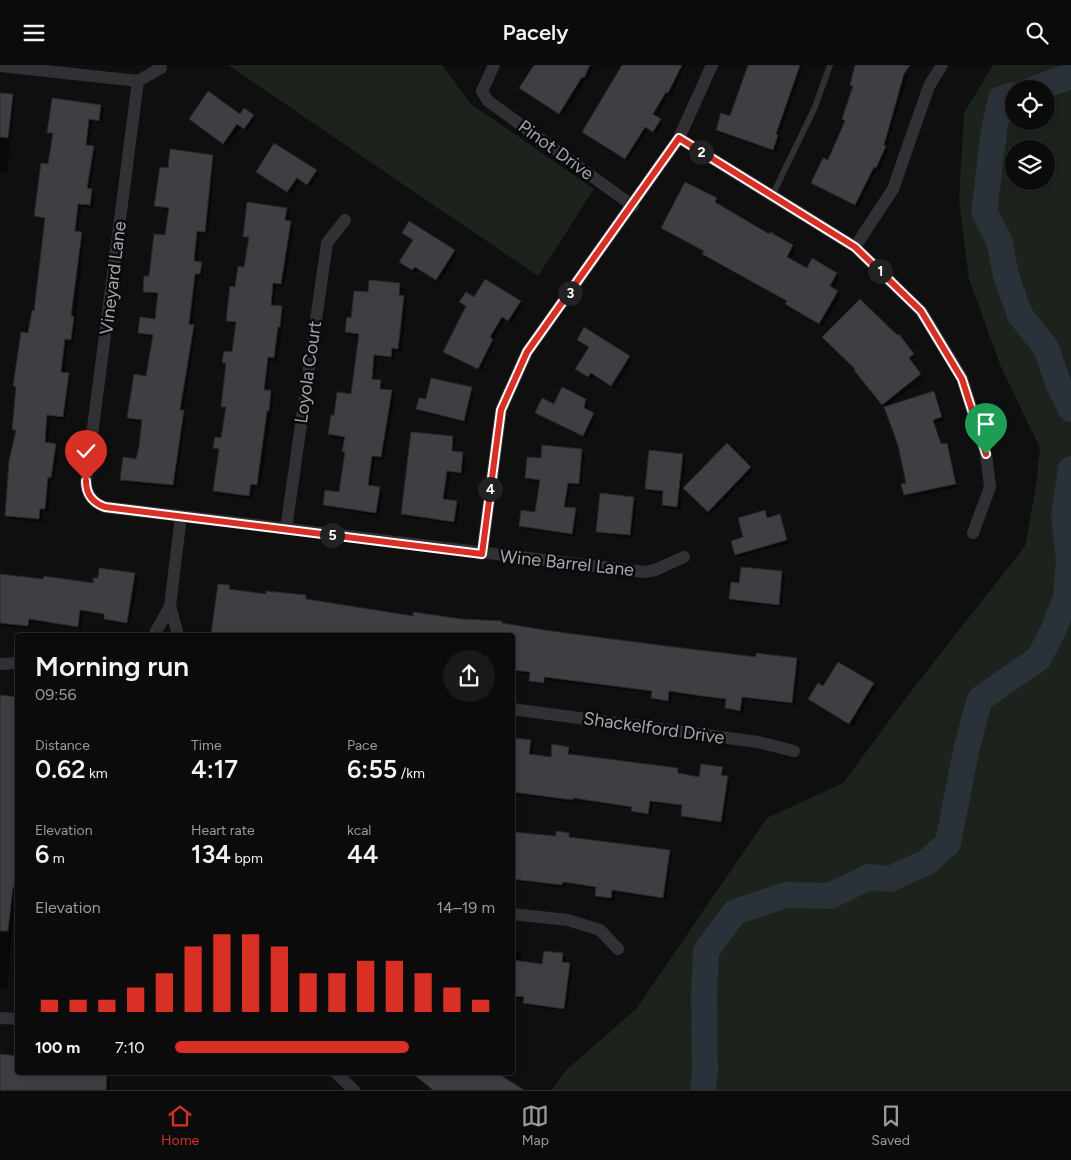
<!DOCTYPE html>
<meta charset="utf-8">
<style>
:root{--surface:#0b0b0c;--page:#19191a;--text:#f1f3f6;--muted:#9a9b9d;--line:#2b2b2d;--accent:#d93025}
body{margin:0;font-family:Figtree,sans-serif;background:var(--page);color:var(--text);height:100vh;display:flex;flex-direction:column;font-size:19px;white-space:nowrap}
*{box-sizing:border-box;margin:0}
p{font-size:16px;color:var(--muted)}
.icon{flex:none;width:28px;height:28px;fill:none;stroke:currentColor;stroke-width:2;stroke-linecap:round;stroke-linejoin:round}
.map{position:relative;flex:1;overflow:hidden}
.details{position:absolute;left:15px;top:568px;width:500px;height:442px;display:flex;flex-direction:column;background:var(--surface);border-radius:5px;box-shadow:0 2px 8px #0003,0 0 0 1px var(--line)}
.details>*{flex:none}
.controls{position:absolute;left:1005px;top:15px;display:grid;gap:10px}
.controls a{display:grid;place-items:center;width:50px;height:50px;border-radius:50%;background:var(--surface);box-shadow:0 2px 8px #0003,0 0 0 1px var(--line);font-size:25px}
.pin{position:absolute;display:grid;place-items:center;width:42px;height:42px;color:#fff;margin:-51px -21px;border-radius:50% 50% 50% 0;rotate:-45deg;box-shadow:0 0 5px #0007}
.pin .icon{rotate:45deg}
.km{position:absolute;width:25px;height:25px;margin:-12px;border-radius:50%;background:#222;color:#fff;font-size:14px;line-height:25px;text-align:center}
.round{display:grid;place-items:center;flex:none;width:52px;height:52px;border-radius:26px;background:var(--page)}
.overview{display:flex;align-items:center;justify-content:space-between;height:85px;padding:0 20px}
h1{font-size:28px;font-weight:600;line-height:38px}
.stats{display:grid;grid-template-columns:repeat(3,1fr);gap:8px;height:85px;padding:5px 20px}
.stats div{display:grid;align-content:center}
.stats b{font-size:25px;font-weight:600}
.stats small{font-size:14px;font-weight:400}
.stats p{font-size:14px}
.chart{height:140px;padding:10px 20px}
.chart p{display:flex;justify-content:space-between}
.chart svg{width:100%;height:90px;margin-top:5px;stroke:var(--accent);stroke-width:6}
ul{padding:0 20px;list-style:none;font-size:16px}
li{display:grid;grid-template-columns:80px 60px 1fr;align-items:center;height:38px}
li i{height:12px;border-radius:6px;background:var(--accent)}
header{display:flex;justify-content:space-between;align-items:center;height:65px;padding:0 20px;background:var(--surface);font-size:22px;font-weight:600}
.tabs{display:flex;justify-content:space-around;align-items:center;height:70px;border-top:1px solid var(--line);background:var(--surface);font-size:14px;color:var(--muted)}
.tabs a{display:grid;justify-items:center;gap:2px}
.tabs .on{color:var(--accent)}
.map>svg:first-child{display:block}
.green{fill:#1c231d;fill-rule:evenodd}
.shadow{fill:#0007}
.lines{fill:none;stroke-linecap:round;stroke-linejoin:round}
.river{stroke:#2a3138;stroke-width:26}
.building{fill:#3e3f43;stroke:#29292c}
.service{stroke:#313135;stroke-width:6}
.minor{stroke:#313135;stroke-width:12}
.route-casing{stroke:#fff;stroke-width:10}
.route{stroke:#d93025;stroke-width:6}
.labels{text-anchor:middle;stroke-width:5;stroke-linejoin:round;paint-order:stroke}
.street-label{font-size:18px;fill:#a2a6b0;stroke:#0a0a0b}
</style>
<header><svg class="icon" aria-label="menu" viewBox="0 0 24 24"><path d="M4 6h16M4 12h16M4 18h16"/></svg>Pacely<svg class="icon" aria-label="search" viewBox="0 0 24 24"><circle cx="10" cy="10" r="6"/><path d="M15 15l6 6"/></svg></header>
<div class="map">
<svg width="1071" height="1025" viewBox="0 0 1071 1025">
<rect width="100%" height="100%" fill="#0f0f10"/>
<!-- green -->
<path class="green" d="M228,0H442L471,39L594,124L538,211Z
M993,0H1071V1025H552L566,1005L636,944L767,753L843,718L915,621L1025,481L1035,428L1040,383L1001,302L969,214L959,135L964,48ZM1014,24H1046V56H1014ZM1014,84H1046V116H1014Z"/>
<!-- shadow -->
<path class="shadow" d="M536,0H594L588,15L586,14L563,51L521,23Z
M624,0H685L672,31L669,29L656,53L663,58L657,69L648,64L628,96L583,67Z
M749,0H804L779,72L781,74L776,87L720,68L717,65L730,53Z
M857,0H878L905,7L908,10L886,84L888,85L880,106L877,104L858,142L812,117L829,97L846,57L843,54L854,22L852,20Z
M0,29L12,31L15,34L7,107H0Z
M100,41L104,44L102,58L92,57L89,82L96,86L90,125L95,129L93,143L81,141L78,166L84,171L74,278L68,277L64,309L71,313L65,355L50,353L48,379L56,380L59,383L54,415H51L48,447L43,446L42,457L9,454L6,450L16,368L13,364L17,324L14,321L35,247L46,155L36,151L49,101L54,71L49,67Z
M240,51H253L256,54L247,66L241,62L227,81L194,57Z
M212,91L215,94L208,169L200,168L197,198L204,202L203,212L198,211L192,261L196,264L183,347L186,350L176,423L125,418L122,414L137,395L143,357L131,356L128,353L147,312L154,272L142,271L139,267L156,256L159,231L147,229L144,226L166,171L170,145L159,143L156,140L169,104Z
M316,106L319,109L311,122L300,115L291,129L257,107Z
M716,134L719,137L718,140L769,171L793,181L796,184L790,195L807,205L836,209L839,212L833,224L841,230L822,262L790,242L787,239L788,237L706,192L703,189L705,186L662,163Z
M286,144L290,147L288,157L294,161L284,222L276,221L274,242L281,243L285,246L277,296L270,295L267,326L274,330L260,423L254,422L252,434L217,429L214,426L220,386L214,382L223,374L226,345L223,341L227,300L224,297L233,289L237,260L228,256L236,223L245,203L250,175L244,171Z
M414,176L454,186L457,189L440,217L418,204L416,208L401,197Z
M399,219L403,223L402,232L407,236L402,287L395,286L394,294L377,292L375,316L384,320L383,325L391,326L395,330L384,395L375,393L371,422L379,423L383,426L379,451L328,443L324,439L340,428L346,388L344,386L345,374L333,373L330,369L353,330L360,272L350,270L346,267L369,229Z
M474,234L520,237L523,240L512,258L505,255L493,276L495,278L481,306L445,287L467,242L461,237Z
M897,272L902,274L916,292L911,297L923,313L886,343L856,306Z
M578,274L629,292L632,295L615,324L594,311L592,314L577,304L590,283Z
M471,323L474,326L467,358L421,347L418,344L427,336Z
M934,328L937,331L945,355L935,358L942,380L946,379L949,382L958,422L908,433L903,420L908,419Z
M585,335L589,338L587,346L597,352L587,373L536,348L555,341Z
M453,372L456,375L454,388H462L466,392L464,410L450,409L446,436L457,437L460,440L457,459L405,452L402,449Z
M727,380L753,406L711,449L685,423Z
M582,386L585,389L581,421L570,420L567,444L575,445L578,448L575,471L523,464L520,460L536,449L541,417L530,416L526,413L542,395Z
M683,390L686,393L680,445L666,443L663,440L664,429L649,427L646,424Z
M633,433L637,436L633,473L601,469L598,466Z
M764,447L768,454L779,451L782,454L789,478L739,492L736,489L744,473Z
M782,508L785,511L782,542L734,537L731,534L741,519Z
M0,509L94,519L135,509L138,513L130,561L108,557L105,551L83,547L81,564L32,557L31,564L0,560Z
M229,522L233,525L267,530L306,531L309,536L414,552L504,560L757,593L797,594L800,597L795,640L745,634L743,648L729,646L726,643L727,637L706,633L672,629L671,638L656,636L653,633V628L547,615L546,620L534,619L530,615L531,610L512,608V570H214L212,568Z
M873,619L876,622L853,661L810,634L824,623Z
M0,631L18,633V824H15L7,924H0Z
M530,676L534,679L532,691L552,694L554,681L569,683L572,686L571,691L678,704L681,710L700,713L722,703L725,706L724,712L730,715L724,760L685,754L682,751L683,742L653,738L651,751L636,749L633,744L576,735V738L528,731L517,730V734L512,733V683Z
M512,768L557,773L569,769L572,773L669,786L672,789L666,835L615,828L614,836L599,834L596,830L597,824L566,819L565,823L516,816V819H512Z
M512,886L519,887L522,890V897L543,900L563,890L566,893L565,899L573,903L566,946L527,941L525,935L512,933Z
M0,990L18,1008H110L109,1025H0Z
M413,1008H494L514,1020L515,1025H434Z"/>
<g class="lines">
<!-- river -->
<path class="river" d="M1034,24L1071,11
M1014,30L1001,34L994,66L984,147L999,175L1006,211L1020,250L1046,283L1059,320L1071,344
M703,1025L705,1007L704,933L706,886L735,847L786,830L830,831L869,812L890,814L927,797L948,778L967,681L980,634L1039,593L1053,566L1066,533L1069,495L1064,450L1071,404"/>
</g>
<!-- building -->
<path class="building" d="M534,0H590L584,13L582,12L559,49L519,23Z
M622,0H682L668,28L666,27L653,49L661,54L653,67L645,62L625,94L582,67Z
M748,0H800L776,69L778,70L773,85L716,65L721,48L730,51Z
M855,0H910L904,9L884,80L886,81L876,103L874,102L855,140L811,118L823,93L828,95L845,56L842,54L853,21L850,20Z
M208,26L240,49L244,43L254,50L244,64L237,59L223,79L189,54Z
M0,28L13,29L8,73L0,72Z
M52,33L101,40L99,56L89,54L86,80L94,81L87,123L92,124L90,140L78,139L75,166L82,167L71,251H74L71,275L65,274L61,307L69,308L63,352L47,350L45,377L56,379L51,413L48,412L45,444H40L39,454L5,451L9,396L16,365H12L16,322L13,321L21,267L28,268L32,245L34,246L45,153L34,151L41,98L48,99L53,68H47Z
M274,78L317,105L307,120L297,113L287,127L256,107Z
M170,84L213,90L205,167L197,166L194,196L202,197L200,209H195L189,259L194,260L180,345H184L173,420L120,415L123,392L136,394L139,382L142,355L127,353L134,309L146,311L153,270L138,268L140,252L155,254L158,228L143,227L144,211H149L154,169L165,170L169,143L154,141L160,102L168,103Z
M685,117L717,133L715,137L769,169L770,167L793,180L787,192L807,203L812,193L837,208L830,221L838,226L819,259L785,239L787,236L702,189L704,186L661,163Z
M247,137L287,143L285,155L291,156L281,219L273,218L271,240L282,241L280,262H278L274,293L268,292L264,325H271L269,346H267L257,420L251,419L249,431L213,426L219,384L213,383L215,372L221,373L226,342H221L226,298H222L224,286L232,287L236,257L226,256L230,221L235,222L238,201L244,202L249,172H243Z
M409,156L455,185L436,215L415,202L412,205L399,197L413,175L402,168Z
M485,214L521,236L508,256L502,252L490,272L493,274L478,304L443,287L466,241L459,237L466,227L474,232Z
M369,215L400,218L399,230L404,231L398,284L392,283L391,292L374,290L372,314L381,315L380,324L392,325L381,392L372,391L368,420L380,422L376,448L323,440L325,425L339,427L345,387L342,386L345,372L328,369L331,350H334L337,327L351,329L359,269L345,267L347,252L351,253L354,226L368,227Z
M860,234L897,270L899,269L914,289L909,293L921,309L882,340L854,305L855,304L822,272Z
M584,262L630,291L611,321L591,308L588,312L575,304L589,282L577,275Z
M431,313L472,322L464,356L416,344L419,333L426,334Z
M562,322L586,334L584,343L594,348L583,371L535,348L542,333L554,339Z
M934,326L942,352L933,355L941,379L947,378L956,419L904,430L901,419L906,418L898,380L884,342Z
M411,367L453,371L452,386L463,387L461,408L447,406L443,434L457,436L454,457L401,449Z
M727,378L751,402L708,447L683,423Z
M542,380L582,384L579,419L568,418L564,442L576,443L572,469L519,461L521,445L535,447L540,415L525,413L527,392L541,393Z
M649,385L683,389L677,442L662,440L663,426L645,424Z
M600,428L634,432L630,470L596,467Z
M765,445L767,453L780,449L787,475L735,490L731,476L743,472L738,453Z
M741,502L782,506L779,540L729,534L731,517L739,518Z
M99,503L135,508L127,558L104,554V549L80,545L78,562L29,554L28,561L0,558V509L43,514L44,511L93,518V513H98Z
M218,519L230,520L229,524L266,529V526L306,530V534L413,551V547L461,554L502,556V558L551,566L658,580L756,592V588L797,593L792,638L742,632L740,646L725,643L726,634L702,631L669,626L668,636L651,633L652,626L544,612V618L529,616L530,607L512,605V570L211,569Z
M838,597L874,618L849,659L808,634L818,618L823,621Z
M0,630L18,632V802L15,822H13L8,866H0Z
M514,673L531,675L529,689L551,692L552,679L569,682L568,689L678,703V708L699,712L701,699L723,702L721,710L728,711L721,757L681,751L682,740L650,736L648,749L631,746L632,742L573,733V735L512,727Z
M556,766L569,768V772L670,785L663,833L612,825L611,833L595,831L596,822L563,817L562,820L512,814V767L556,771Z
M544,886L563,888L562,897L570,898L564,944L523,938L524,932L512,931V895L542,899Z
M0,989L18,991V1008H107L106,1025H0Z
M412,1008H497L524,1025H433Z"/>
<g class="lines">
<!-- service -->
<path class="service" d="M772,131L815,42L830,0"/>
<!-- minor -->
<path class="minor" d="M494,0L482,26L488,36L633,141
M0,1L138,16
M138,16L86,416C86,429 93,438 105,442L181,451L644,507L655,505L684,492
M138,16L161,3
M679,73L855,182L921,246L962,313L986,389L990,422L973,468
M855,182L893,124L929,21L942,0
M286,464L327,178L345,155
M482,489L501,345L527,287L679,73L712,0
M154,570L170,541
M178,570L170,541L181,451
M0,599L18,598
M512,644L758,677L794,686
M512,849L568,855L600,865L618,884
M0,953L18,954
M336,1008L354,1025"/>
</g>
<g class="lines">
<!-- route casing -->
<g class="route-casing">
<path id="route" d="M86,416C86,429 93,438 105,442L482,489L501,345L527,287L679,73L855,182L921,246L962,314L986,389"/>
</g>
<!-- route -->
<use href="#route" class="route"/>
</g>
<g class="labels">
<!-- street labels -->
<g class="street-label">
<text transform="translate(556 85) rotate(36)" y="6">Pinot Drive</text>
<text transform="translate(113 213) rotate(-83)" y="6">Vineyard Lane</text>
<text transform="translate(308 307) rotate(-82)" y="6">Loyola Court</text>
<text transform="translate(567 498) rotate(6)" y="6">Wine Barrel Lane</text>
<text transform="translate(654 663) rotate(8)" y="6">Shackelford Drive</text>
</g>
</g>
</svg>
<div class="controls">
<a><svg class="icon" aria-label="locate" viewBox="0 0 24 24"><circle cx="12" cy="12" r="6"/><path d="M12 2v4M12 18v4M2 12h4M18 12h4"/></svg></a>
<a><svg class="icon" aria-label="layers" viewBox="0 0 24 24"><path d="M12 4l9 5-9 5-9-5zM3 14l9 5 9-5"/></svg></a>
</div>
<div class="pin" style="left:986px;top:389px;background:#1e9e55"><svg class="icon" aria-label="arrive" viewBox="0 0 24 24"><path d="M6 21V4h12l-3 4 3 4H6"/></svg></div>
<div class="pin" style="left:86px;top:416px;background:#d93025"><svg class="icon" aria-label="check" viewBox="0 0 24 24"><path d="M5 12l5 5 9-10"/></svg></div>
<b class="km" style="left:880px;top:206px">1</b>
<b class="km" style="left:701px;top:87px">2</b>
<b class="km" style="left:570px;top:228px">3</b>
<b class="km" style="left:490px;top:424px">4</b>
<b class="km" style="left:332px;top:470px">5</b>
<section class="details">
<div class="overview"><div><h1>Morning run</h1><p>09:56</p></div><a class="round"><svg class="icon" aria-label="share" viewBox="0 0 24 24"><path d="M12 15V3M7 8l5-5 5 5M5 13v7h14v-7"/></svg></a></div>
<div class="stats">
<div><p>Distance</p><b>0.62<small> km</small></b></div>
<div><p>Time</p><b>4:17</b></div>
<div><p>Pace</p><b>6:55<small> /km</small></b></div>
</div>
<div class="stats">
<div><p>Elevation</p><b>6<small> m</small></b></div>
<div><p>Heart rate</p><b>134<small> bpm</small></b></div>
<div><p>kcal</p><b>44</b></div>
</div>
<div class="chart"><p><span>Elevation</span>14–19 m</p>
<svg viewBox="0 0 160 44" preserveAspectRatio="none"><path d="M5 44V38M15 44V38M25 44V38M35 44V32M45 44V25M55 44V12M65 44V6M75 44V6M85 44V12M95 44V25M105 44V25M115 44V19M125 44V19M135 44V25M145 44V32M155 44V38"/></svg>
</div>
<ul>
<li><b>100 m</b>7:10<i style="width:73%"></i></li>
</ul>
</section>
</div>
<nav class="tabs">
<a class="on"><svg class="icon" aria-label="home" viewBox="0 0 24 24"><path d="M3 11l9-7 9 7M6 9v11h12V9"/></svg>Home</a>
<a><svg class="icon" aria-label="map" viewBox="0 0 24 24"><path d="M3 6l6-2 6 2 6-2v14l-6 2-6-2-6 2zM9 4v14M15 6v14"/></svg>Map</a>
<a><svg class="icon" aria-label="saved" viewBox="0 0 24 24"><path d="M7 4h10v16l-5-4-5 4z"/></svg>Saved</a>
</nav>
